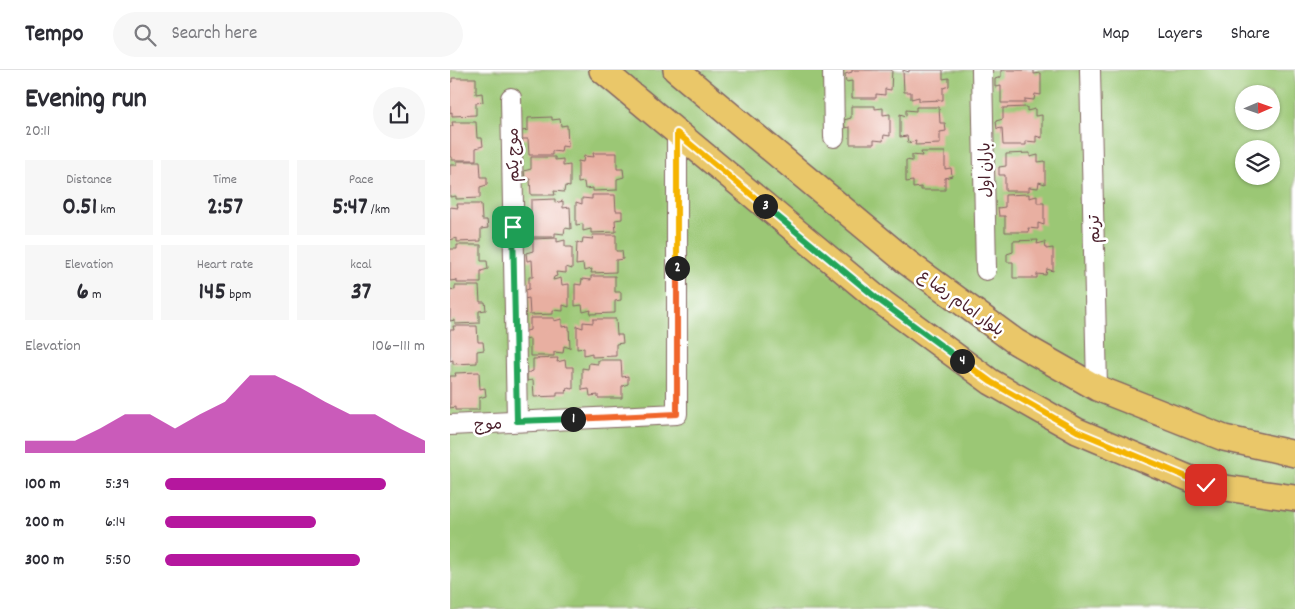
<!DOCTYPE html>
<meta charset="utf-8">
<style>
:root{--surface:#fff;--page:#f7f7f7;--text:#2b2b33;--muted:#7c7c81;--line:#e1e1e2;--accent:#b5179e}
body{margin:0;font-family:Dekko,"Playpen Sans Arabic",sans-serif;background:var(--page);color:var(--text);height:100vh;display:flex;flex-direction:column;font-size:19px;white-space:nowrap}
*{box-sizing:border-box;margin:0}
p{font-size:16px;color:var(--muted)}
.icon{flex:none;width:28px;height:28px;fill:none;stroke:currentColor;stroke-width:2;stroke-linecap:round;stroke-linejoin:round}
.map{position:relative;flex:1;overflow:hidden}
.details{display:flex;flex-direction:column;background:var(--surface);width:450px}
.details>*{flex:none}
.needle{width:32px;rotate:88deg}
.fabs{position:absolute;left:785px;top:15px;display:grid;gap:10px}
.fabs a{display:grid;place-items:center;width:45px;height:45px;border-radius:50%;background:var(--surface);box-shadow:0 1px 4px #0004;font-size:25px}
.pin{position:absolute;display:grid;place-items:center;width:42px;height:42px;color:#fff;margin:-21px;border-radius:10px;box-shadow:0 2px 8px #0006}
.km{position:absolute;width:25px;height:25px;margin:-12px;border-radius:50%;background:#222;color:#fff;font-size:14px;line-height:25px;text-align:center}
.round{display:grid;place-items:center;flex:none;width:52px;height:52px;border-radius:26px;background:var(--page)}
.head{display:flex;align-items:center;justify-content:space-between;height:85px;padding:0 25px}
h1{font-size:28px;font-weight:700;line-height:38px}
.metrics{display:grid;grid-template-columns:repeat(3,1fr);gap:8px;height:85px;padding:5px 25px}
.metrics div{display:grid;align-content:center;border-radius:0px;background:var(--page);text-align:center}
.metrics b{font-size:25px;font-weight:700}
.metrics small{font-size:14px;font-weight:400}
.metrics p{font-size:14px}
.chart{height:140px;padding:10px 25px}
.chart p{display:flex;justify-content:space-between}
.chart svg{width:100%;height:90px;margin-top:5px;fill:var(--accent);opacity:.7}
ul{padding:0 25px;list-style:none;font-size:16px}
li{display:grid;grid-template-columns:80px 60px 1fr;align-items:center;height:38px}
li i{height:12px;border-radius:6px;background:var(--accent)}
header{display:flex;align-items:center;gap:30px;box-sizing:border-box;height:70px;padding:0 25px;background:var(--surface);border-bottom:1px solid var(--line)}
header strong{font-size:24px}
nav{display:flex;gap:28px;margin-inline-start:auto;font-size:18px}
.search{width:350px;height:45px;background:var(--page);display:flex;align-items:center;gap:12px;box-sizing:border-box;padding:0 18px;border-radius:28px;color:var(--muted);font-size:19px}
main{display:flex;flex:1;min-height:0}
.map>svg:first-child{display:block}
.green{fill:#9bc774;stroke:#727350;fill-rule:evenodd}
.building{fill:#e8afa1}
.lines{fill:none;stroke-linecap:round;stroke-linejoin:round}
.minor-casing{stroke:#836562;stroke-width:22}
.major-casing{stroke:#836562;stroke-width:28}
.minor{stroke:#fff;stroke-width:20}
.major{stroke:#eac769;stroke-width:25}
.split-1-casing{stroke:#fff;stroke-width:10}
.split-2-casing{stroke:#fff;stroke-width:10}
.split-3-casing{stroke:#fff;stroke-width:10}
.split-4-casing{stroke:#fff;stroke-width:10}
.split-5-casing{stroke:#fff;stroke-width:10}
.split-1{stroke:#22a559;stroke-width:6}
.split-2{stroke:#f0652b;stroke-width:6}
.split-3{stroke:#f5b400;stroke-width:6}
.split-4{stroke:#22a559;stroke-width:6}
.split-5{stroke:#f5b400;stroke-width:6}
.labels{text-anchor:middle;stroke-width:5;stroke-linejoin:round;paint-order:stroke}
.street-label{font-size:16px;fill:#4a1f2b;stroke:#fff}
</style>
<header>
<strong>Tempo</strong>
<div class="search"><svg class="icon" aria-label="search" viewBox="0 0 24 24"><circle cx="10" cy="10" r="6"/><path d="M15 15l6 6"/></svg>Search here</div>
<nav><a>Map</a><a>Layers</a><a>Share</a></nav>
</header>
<main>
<section class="details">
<div class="head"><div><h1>Evening run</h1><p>20:11</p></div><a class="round"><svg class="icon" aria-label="share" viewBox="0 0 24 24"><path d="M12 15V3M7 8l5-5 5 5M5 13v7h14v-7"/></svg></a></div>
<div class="metrics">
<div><p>Distance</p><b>0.51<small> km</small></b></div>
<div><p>Time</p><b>2:57</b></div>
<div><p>Pace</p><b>5:47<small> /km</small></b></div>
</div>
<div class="metrics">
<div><p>Elevation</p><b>6<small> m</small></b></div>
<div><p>Heart rate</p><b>145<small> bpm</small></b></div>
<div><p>kcal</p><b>37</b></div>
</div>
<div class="chart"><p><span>Elevation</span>106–111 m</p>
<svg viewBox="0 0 160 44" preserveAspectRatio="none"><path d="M0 44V38L10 38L20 38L30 32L40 25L50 25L60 32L70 25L80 19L90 6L100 6L110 12L120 19L130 25L140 25L150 32L160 38V44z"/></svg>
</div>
<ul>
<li><b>100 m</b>5:39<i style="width:85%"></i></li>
<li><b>200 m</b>6:14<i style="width:58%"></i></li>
<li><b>300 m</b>5:50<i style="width:75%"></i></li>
</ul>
</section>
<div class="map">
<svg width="845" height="539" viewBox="0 0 845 539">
<rect width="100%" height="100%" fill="#fff"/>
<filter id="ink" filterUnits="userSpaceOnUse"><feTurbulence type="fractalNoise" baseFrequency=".02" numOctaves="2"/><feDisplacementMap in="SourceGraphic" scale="10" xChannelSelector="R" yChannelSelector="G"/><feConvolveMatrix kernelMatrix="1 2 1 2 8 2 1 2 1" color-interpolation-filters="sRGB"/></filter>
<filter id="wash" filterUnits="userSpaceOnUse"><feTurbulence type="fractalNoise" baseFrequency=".0096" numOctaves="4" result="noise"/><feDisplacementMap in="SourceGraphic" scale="20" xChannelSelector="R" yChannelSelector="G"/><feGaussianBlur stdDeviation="1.12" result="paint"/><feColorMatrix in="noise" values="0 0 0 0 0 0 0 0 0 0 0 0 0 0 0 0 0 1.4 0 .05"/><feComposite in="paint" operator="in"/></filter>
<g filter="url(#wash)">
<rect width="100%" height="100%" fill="#ece6c9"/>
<!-- green -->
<path class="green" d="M0,0H845V539H0ZM794,24H821V51H794ZM794,79H821V106H794Z"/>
<g id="blocks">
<!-- building -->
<path class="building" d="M402,0H442L441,20L435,19V25L426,24V28H402V11L396,12L395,4L402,2Z
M453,0L459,2V0H493V9L499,8V16L493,18V30L469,31V27L461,29V22H454Z
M551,0H584V4L591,3V25L585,24L584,30L575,29V33H551V16L545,17V9L551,7Z
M2,8H26V24L32,23L33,32L26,33V45L2,46V42L0,43V12H2Z
M401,36H425V39L433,38V45L440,44V66L434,65L433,71L424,70V74H400V57L395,58L394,50L401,48Z
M466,37H489L490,53H495L496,61L490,62V74L465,75L466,71L458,73L457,66L450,67V44L456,46V40L466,41Z
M577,37V41L585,39V46L592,45V68L586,66V72L576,71V75H553L552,58L547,59L546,51L553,49V38Z
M102,47V50L110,49L111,56L117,55L118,77L112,76L111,82L102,81V85H79L78,69H72V61L78,60V48Z
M2,52H26L27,68H32L33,76L26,78V90H2V87H0V56H3Z
M471,82H495V99L501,98L502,106L495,108V120H471V117L463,118V111L456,112V90L462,91V85L472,86Z
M143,83H167V99H173L174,107L167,109V120L143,121V118L135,119L134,112L128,113V91L133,92L134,86L144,87Z
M580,83V87L588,85V92L595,91V114L589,112L588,118L579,117V121H555V105H549V97L556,96V84Z
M81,87H105V90L113,89V96L120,95V117L115,116L114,122L104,121L105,125H81L80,109H75L74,101L81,99Z
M7,91H30L31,107H37V115L30,117V128L6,129V126L0,127V95H7Z
M579,124V128L587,126V133H594V155L588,153V159L578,158L579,162H555V146H549L548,138L555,137V125Z
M142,125H165L166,141H172V149L165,150L166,162L141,163V159L133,161V154L126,155V132L132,134V128L142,129Z
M105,129V133L113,131V138L120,137L121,159L115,158L114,164L105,163V167H81V151H75L74,143L81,142V130Z
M7,134H31L32,150H37L38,158L31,159V171L7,172V168L0,170V137L8,138Z
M142,165H166V181H172L173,189L166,190V202L141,203L142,199L134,201L133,194L126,195L127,172L132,174L133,168L143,169Z
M107,168V172L115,170V177H122V199L116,197V203L106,202L107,206L104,207L103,210L111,208L112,215L119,214V237L113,235V241L103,240V244L80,245L79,228L74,229L73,221L79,219V207H83L82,190L77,191L76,183L83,181V169Z
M588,170L587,174L595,172L596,179L603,178V201L597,199L596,205L587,204V208H563V192H557V184L563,182V171Z
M7,175H31V191H37L38,199L31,201V213H7V210L0,211V179H7Z
M141,206H165V222H171V230L165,231V243L140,244L141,240L133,242L132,235L125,236V214L131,215L132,209L141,210Z
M5,216H29L30,232H35L36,240L29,241V253L5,254V250L0,251V219L5,220Z
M80,248H104V251L112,249V257L119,256L120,278L114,276L113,283L104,282V286H80V269L74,270L73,262L80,260Z
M143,249H166L167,265H172L173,273L166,274V286L142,287V283L134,285V278L127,279V256L133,258V252L143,253Z
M3,256H27L28,272H33L34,280L27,281V293L3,294V290L0,291V260H4Z
M108,288L107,292L115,290L116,297H123V319L117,318L116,323H107V326L84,327L83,310L77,311V303L83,301V289Z
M148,290H171L172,307L178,306V314L172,316V328H148V325L140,326L139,319L132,320V298L138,299L139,293L148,294Z
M29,302L30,319L35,318L36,326L29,328V340H5V337L0,338V306H6L5,303Z"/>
</g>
</g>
<g filter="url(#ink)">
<use href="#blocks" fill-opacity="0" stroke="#836562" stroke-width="1"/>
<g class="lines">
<!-- minor casing -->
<g class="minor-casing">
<path id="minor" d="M383,0L384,67
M532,0L536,200
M640,0L647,318
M61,28L67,351
M0,355L227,344V63"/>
</g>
<!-- major casing -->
<g class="major-casing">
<path id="major" d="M152,0L429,230L541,312L627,361L755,415L845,428
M226,0L458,193L566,272L647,318L774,368L845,384"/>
</g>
<!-- minor -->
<use href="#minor" class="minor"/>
<!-- major -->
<use href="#major" class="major"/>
</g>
</g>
<g class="lines" filter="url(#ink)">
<!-- split-1 casing -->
<g class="split-1-casing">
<path id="split-1" d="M63,157L67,351L123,349"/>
</g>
<!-- split-2 casing -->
<g class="split-2-casing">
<path id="split-2" d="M123,349L227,344V198"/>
</g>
<!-- split-3 casing -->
<g class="split-3-casing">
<path id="split-3" d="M227,198V63L315,136"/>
</g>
<!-- split-4 casing -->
<g class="split-4-casing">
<path id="split-4" d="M315,136L429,230L512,291"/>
</g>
<!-- split-5 casing -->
<g class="split-5-casing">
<path id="split-5" d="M512,291L541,312L627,361L756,415"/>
</g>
<!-- split-1 -->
<use href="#split-1" class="split-1"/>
<!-- split-2 -->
<use href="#split-2" class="split-2"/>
<!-- split-3 -->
<use href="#split-3" class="split-3"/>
<!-- split-4 -->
<use href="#split-4" class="split-4"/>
<!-- split-5 -->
<use href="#split-5" class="split-5"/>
</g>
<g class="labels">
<!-- street labels -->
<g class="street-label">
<text transform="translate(62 85) rotate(-91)" y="6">موج یکم</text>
<text transform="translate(534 100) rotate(-91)" y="6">باران اول</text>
<text transform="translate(643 159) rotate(-91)" y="6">ترنم</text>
<text transform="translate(512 232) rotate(36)" y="6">بلوار امام رضا ع</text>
<text transform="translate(38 353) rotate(-3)" y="6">موج</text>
</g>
</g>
</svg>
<div class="fabs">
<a><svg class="needle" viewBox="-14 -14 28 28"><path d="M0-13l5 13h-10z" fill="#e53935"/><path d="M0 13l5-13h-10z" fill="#7c7c81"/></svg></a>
<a><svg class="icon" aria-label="layers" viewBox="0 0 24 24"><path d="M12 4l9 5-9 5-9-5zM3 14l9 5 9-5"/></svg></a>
</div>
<div class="pin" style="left:63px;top:157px;background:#1e9e55"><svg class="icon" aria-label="arrive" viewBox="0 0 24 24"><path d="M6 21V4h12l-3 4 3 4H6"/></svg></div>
<div class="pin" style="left:756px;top:415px;background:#d93025"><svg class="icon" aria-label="check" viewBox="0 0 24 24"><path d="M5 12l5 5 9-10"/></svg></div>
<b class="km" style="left:123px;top:349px">1</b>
<b class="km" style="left:227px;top:198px">2</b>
<b class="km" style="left:315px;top:136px">3</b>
<b class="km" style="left:512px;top:291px">4</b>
</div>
</main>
